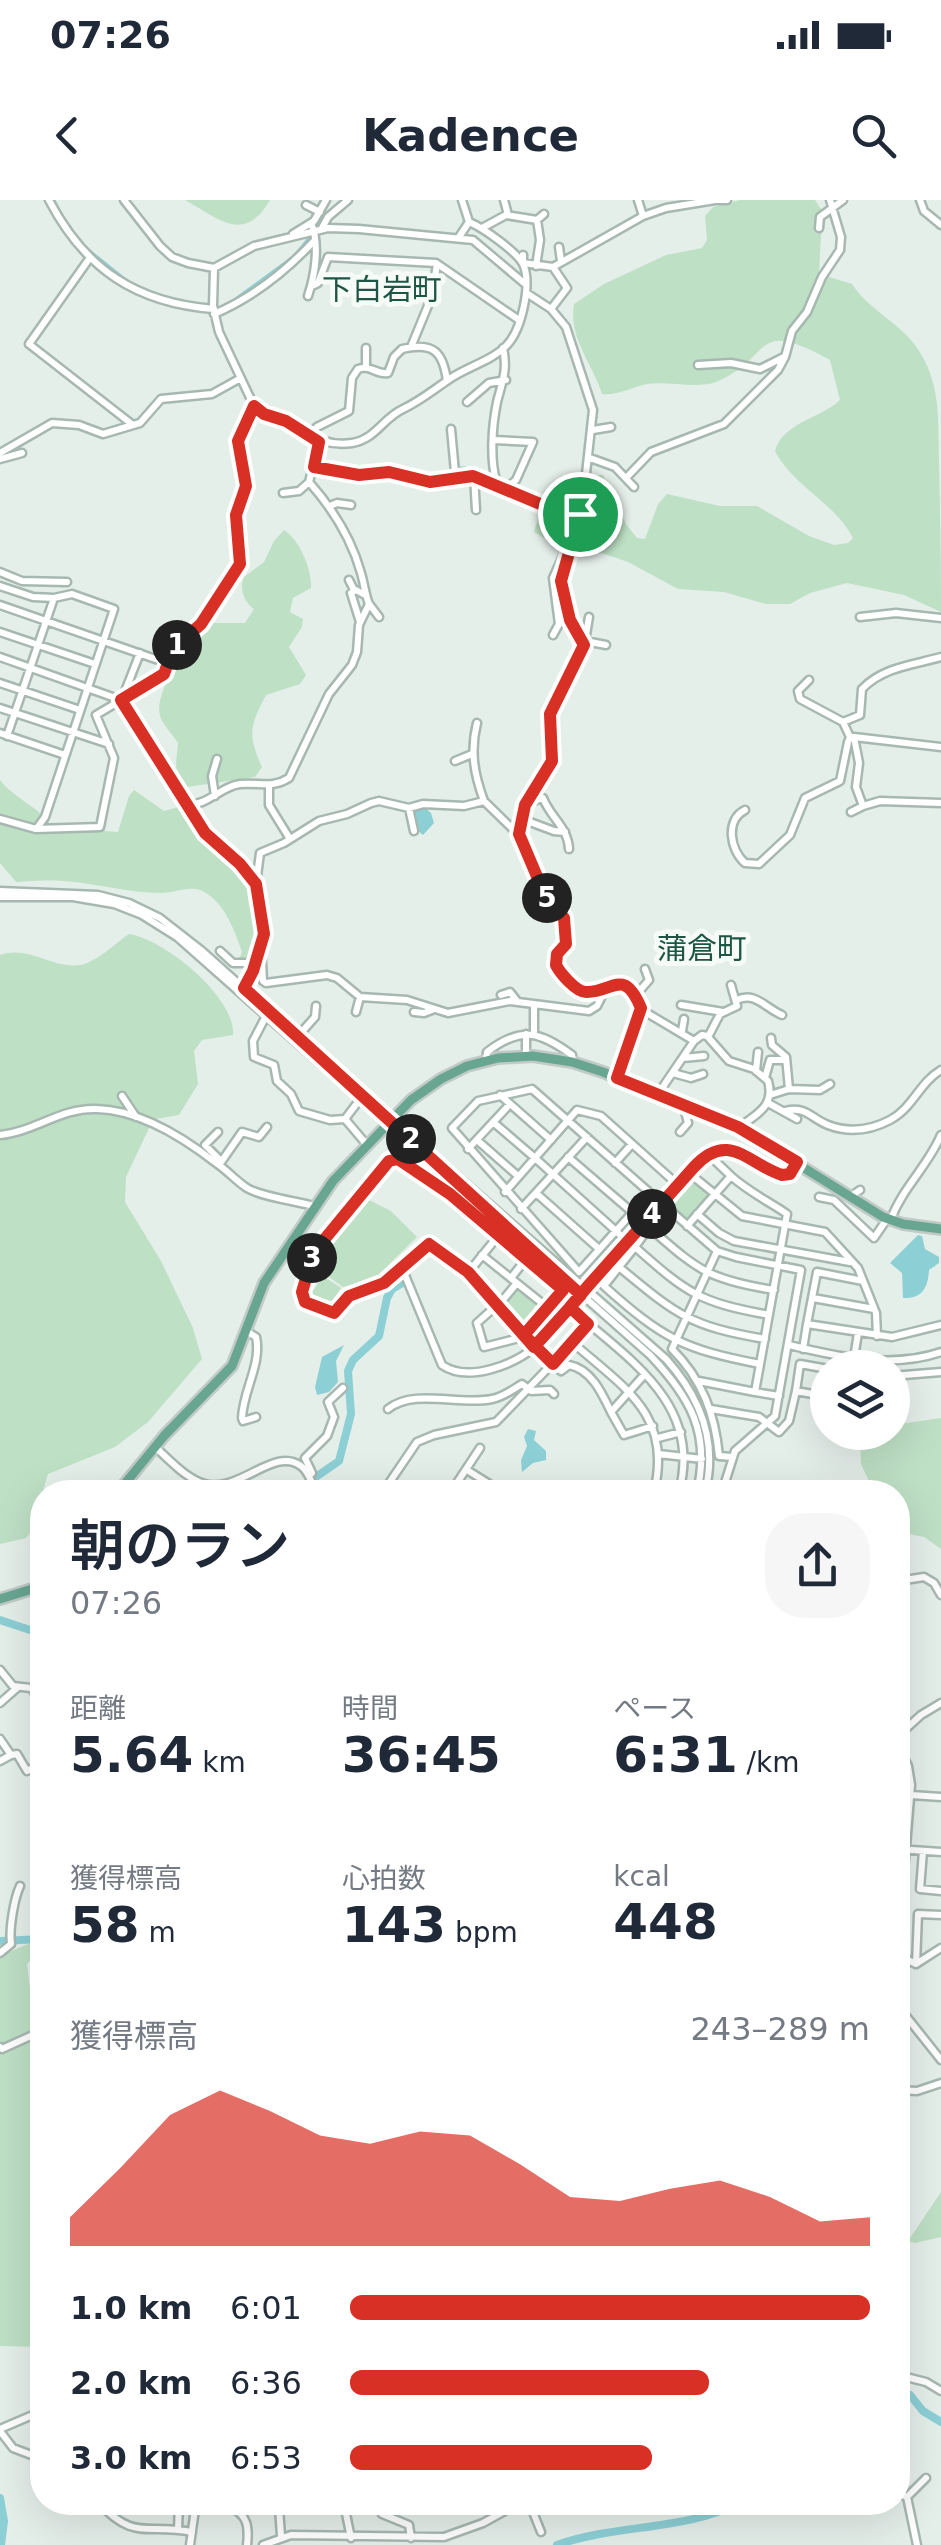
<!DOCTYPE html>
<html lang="ja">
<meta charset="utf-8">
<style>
:root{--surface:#fff;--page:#f6f6f7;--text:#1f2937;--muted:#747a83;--accent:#d93025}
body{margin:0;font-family:"DejaVu Sans","Noto Sans JP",sans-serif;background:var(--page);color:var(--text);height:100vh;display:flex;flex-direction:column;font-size:38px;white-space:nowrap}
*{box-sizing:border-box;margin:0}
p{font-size:32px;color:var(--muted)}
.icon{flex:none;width:55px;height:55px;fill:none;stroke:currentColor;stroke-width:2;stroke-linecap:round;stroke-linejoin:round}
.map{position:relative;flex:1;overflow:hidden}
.sheet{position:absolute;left:30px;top:1280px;width:880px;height:1035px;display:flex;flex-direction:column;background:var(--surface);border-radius:40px;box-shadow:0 10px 40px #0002}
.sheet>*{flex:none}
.buttons{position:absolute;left:810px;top:1150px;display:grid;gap:20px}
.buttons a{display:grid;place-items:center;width:100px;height:100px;border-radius:50%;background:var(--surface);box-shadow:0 10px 40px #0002;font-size:50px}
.pin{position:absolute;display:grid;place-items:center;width:85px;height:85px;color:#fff;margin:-42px;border:5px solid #fff;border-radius:50%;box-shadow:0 2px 10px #0007}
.km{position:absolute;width:50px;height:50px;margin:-25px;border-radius:50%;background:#222;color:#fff;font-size:28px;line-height:50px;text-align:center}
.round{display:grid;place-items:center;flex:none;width:105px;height:105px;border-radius:40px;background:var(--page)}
.overview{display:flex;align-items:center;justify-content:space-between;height:170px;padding:0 40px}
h1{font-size:55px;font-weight:600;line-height:75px}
.stats{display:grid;grid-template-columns:repeat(3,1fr);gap:15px;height:170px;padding:10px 40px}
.stats div{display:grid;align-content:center}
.stats b{font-size:50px;font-weight:600}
.stats small{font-size:28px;font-weight:400}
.stats p{font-size:28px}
.chart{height:280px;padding:20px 40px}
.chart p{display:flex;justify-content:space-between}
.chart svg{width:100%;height:180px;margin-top:10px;fill:var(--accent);opacity:.7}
ul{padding:0 40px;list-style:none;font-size:32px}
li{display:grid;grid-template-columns:160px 120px 1fr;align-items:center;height:75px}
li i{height:25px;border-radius:12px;background:var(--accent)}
.status{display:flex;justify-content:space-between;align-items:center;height:70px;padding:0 50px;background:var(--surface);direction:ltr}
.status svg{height:28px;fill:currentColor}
header{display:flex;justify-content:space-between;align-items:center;height:130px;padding:0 40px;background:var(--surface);font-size:45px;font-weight:600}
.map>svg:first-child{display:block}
.green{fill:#bee0c5}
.water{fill:#8ccfd5}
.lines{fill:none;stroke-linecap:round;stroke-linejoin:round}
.stream{stroke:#8ccfd5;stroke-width:2.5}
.river{stroke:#8ccfd5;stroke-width:8}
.minor-casing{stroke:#a7b8b1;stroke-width:11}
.major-casing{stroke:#c1cac7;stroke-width:14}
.minor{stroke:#fff;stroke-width:6}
.major{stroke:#68a692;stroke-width:9}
.route-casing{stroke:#fff;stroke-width:20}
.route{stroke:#d93025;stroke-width:12}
.labels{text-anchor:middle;stroke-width:10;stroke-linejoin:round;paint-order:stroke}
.quarter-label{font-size:30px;fill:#1e5645;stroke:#f7fbf8}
</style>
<div class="status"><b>07:26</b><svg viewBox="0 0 49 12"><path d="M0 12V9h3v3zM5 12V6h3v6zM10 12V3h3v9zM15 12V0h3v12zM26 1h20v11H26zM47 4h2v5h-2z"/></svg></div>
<header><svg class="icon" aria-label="back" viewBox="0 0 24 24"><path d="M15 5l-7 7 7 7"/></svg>Kadence<svg class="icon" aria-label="search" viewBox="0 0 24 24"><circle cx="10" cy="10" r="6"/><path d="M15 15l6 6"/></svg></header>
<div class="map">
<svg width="941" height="2345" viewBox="0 0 941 2345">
<rect width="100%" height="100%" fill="#e5efea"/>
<!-- green -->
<path class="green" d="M185,0H270C244,45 218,18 185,0Z
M740,0H815L826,17L821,36L819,74L852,84C870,112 904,124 921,154C941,188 938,221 939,259C940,309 941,361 941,412L904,395L847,383L810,393L790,404H766L724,392L678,389L628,362L575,344L544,338L534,332C540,304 574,274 603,275L626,324L637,338L645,339L658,304L667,294L720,306H757L809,336L834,345L848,343L853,338C835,303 793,286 775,251C783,222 820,219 840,200L830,160C750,116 775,158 716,182C697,189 668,181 647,184C632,187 617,196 602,194C593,164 568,138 574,104L604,84L666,55L702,48L707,40L705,16L713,7Z
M284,330C300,340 312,370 311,388L293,398L290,412L303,419L302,427L289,447L306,475L300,484L266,495C250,526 247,534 262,567L255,577L187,587C171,578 177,559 178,543C173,535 163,525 160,516C153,489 193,440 210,423H245L254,409C244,402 239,389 244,377L264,362L274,341Z
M0,580C15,599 39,607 53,627L118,632L129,596L134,590L164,611L182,606C189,614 192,623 200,632C236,672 275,700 251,760L238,762L242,752C234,729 224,700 200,690C188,686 174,693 162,693C128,693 96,683 62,681C47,680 31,681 16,682L0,663Z
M129,734C164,739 236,797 233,835L202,840L194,851L198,884L179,915L156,919L150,926L126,977L125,1002L161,1061L193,1128L202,1159L148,1222L115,1247L48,1274L31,1332L26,1338L0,1344V755C30,745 51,769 80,765C95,763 116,743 129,734Z
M689,976L711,995L687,1022L665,1003Z
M369,1000L391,1011L417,1037L372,1081L343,1087L318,1069L327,1050Z
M323,1076L341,1088L328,1107L310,1095Z
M516,1086L536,1103L531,1117L534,1121L524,1131L500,1106Z
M941,1218V1349L924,1337L898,1332V1292H874L861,1264L860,1235L892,1232L893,1225Z
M42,1738V1747L27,1764L32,1807L42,1834V2147L0,2146V1756Z
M941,1992V2037L915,2043L908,2041Z"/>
<!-- water -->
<path class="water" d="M423,606L431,613L434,623L423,635C416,630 411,617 413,609Z
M918,1035L922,1036L925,1049L939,1057V1063L929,1070C928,1088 922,1099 903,1098L902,1073L890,1063Z
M344,1145L336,1161L338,1182L329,1192L317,1195L315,1187L322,1157Z
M528,1229L536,1231L534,1240L546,1251V1260L533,1263L522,1272L521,1260L527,1246L524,1237Z"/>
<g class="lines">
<!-- stream -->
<path class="stream" d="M54,0L65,22
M85,47L130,83
M231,102L294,56L312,34"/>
<!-- river -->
<path class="river" d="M294,1292L339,1261L351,1214L348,1171L353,1160L379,1136L387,1098L392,1089L406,1081
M0,1420L42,1434
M0,1741L42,1739
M898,2192L910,2195L923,2211L941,2222
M0,2298L4,2321L1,2345
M557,2345C616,2324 685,2331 742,2302"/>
<!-- minor casing -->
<g class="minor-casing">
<path id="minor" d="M49,0C85,69 136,103 214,109
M124,0L160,46L172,57L188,63L214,68L254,46L328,28L359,29L473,40L524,83
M504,0L508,15
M638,0L643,16
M715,0H727
M920,0L924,11L941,25
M306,5L320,12
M322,28L328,17L348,0
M482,28L506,15L537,20L544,14
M819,28L820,17L843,0
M293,34L314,21L326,0
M459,37L469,22L462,0
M559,47L561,61
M523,55V63L553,67L643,16L666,8L715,0
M89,59L29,144L133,225
M536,66L540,40L537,20
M214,68L213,106L219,132L254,206C265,215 277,216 289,223C311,235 325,247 352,243C376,239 383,218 403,209C420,201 432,191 448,180C466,167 492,161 507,145C522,129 532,83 523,64C517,52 482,27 469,22
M312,86L318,83L328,57L436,63L519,120
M308,96C315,75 320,44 311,23
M551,109L567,88L553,67
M214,114C252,98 287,70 315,40
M411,147L432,96L437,64
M698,165L731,163L760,169L784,157
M366,167V148
M467,202L489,183L506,180
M451,229L455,272H465
M593,230L611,227
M308,236L317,227L349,211L352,178L358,169C370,164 376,175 388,173L394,157L402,149C433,142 443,151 447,181
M494,240L533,242L516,280L508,287
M0,253L52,223L79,225L103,234L140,223L161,199L212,194L239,179
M590,258L615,267L634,287
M0,259L22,253
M314,267L359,275L389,271L430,282L473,276L545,305L580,314
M474,276L476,310
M627,277L651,252L724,224L778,170L785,157L792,131L807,112L822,77L840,50L841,37L830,0
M496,281C490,258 492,227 497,202C502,182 508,170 503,148
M283,293L299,291L309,282
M330,306L337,303L351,305
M0,372L22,381L67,382
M349,380L354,390
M0,386L33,397L54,398L72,394L114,409L45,617L37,628
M0,405L167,463
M370,405L379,417
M589,417L585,441L606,445
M860,417L896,413L941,418
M360,422L351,393L356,390L365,395
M0,432L95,464
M553,435L559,424L553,378L575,329
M0,457L121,500L186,605C208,606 221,586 240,584C260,582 271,589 289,578L329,494L352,465L357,452L359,425L369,404C365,394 364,383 361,373C351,337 333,309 309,282L319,242
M809,480L798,491L800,499L843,522L850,537
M0,483L80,510
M122,499L140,453
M0,508L109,544
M843,522L860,515L862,489C883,467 913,465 941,457
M477,523C470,551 474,574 484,601
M0,533L65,555
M7,536L54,398
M854,537L859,563L856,587L863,606L880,601L941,603
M854,537L941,547
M455,561L472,554
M269,586V605L290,639
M215,596L212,576L217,559
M527,603L543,598C550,617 568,627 569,649
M189,605C195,617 201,630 210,639C225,655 244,666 256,684C273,713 260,766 242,791
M409,608L414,631
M745,610C725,620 730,650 745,663L759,664L790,635L805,598L840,581L848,542L850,537H854
M851,612L863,606
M0,619L36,629L100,627L114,558L96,515L165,474L173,449L201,424L240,364L242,353L236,315L246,286L238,241L254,206
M522,625L530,622L554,631L565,632
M519,634L525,605L552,561L550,514L584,445L570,420L561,381L583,301L593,210L566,127L551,109L528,94
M256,684L260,653L284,643L319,621L347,614L371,603L379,601L409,608L423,604L464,606L484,601L522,638L544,693L564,718L566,744L557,754L558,771L584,792L614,783L620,784L636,795L647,813L694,841L658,894
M0,691L98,695L129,703L160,718L201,750L367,899
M0,697H73L114,704L142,715L177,737L349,889L414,942L458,985L650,1155C690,1197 711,1233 697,1292
M261,744L263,781L266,783L327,775L337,778L360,797L407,800L448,813L510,801L589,811L597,806L607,786
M220,751L233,763H256
M501,795L510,792L517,801
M636,795L649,780L645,769
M737,800C755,791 765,808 782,815
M534,804V834
M681,805L723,812
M356,812L360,797
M414,812L424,813L432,810
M266,816L253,841L254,857L274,865L277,881L291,894L299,911L330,920L345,919L367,945
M682,831L684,819
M298,836L315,817L316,806
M708,837L720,814L737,806L731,785
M694,841L702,835L707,836L729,861L754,869L768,881C775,905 758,914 739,927
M526,856V834
M683,858L704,856
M486,860L487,852C521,826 539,831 572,855L573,862
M756,871L758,852
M673,873L691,878L703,874
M617,878L641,808
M765,878L770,860H785
M789,889L820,890L830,884
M500,895L551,940
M770,895L789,889L786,857L772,845L771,838
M122,896L136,917
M768,903L797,919
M785,911C807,906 810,918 828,925C849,933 871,930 890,920C913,908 919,883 941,870
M345,919L361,898
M493,922L535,958
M218,932L205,945L221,961
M680,932L688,923L683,904
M0,935C34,932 62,907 97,909C139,910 184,938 216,963C227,970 236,981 247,988C262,997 296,1001 314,1006
M477,940L518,976
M468,949L510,904
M432,954L666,1159C700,1197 718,1241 705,1292
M708,954L731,976
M568,957L632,1012
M535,958L627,1041
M615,963L632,944
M219,965L242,932L259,937L267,927
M689,973C727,926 745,962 782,975L790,974L796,963
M505,992L577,910L601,916L678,985
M536,993L599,1049
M650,993L532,889L478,901L452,928L579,1072L650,993L717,1051L736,1057L801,1070L775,1216L735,1251L722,1292
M851,996L860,990
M819,997L834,1000L874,1038L887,1019
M521,1009L587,937
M697,1014L719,1033L734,1041L850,1062
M891,1019C903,987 928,966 941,935
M644,1023C696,1068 704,1079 774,1090
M687,1026L731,976C749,992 768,1001 787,1014L755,1192L699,1181
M635,1047L649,1027
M717,1051L672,1149C702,1179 715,1214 719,1256L732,1257
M482,1055L548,1108
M619,1067L635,1047C688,1094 699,1102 769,1115
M402,1068L442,1165C468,1183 513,1165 535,1147L468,1073L429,1044L385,1083L349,1096L334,1113L309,1105L302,1091L314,1053L392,959C418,962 476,1017 498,1036
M468,1073L498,1036L563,1090L519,1138L484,1147L477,1123L496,1106
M511,1078L526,1059
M863,1081L817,1072L807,1124L892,1137L941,1125
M813,1098L874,1109
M497,1107L517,1083
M569,1107C628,1159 703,1203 679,1292
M588,1124L553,1163L561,1171L569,1165C591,1169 602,1193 611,1212
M246,1131L256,1137C262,1164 243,1190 242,1218L243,1221L256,1217
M572,1142C624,1188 673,1214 654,1292
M789,1145C839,1157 891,1169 941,1152
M803,1149L807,1124
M760,1164C683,1149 663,1139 604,1086L619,1067C677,1115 689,1126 765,1139
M844,1168L854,1158L858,1133
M645,1174L611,1212L624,1235L653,1226
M892,1176L941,1172
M796,1191L800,1164L828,1169
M755,1192L779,1196
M388,1209C414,1188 459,1206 492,1199C503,1197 512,1190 522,1184L531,1191L550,1190L554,1194
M711,1209L759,1217L779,1232L789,1221L796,1191L818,1195L828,1184
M658,1238L681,1232
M155,1247C170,1260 186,1279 205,1284C240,1293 274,1246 301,1266C310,1273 311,1284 317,1292
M659,1254L702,1259
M467,1270L502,1292
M310,1275L312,1273L305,1258L327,1236L334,1217L328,1202L343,1188
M388,1285L399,1292
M383,1292L417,1242L434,1235L496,1222L553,1163L535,1147L689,973L742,1016L825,1032L858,1068L876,1113L877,1136
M451,1292L480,1248
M898,1381L924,1377L934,1383L941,1395
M0,1470L13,1486L31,1488L42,1503
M0,1503L17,1488
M898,1536L921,1515L941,1503
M0,1539L11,1555L17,1554L27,1571L42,1563
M898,1546L908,1566L911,1585L898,1745
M0,1561L11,1555
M35,1567L42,1582
M911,1595L941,1597
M898,1649L941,1652
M923,1651L920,1689L941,1691
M0,1753L11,1744C9,1729 14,1699 20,1686
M898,1755L916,1764L941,1748
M916,1764L918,1714L941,1715
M898,1806L941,1860
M0,1847L2,1849L35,1834L42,1835
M898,1890L917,1891L941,1883
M898,2175L926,2182L941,2191
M0,2229L42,2211
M0,2231L13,2248L42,2259
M898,2293L907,2297L926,2278
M907,2297L917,2345
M98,2302C135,2342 145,2323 192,2332
M324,2302L344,2304L351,2338
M529,2302L541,2332
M275,2305L279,2308L281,2336
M230,2307C248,2315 249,2327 247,2345
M382,2314L409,2325L411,2338
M494,2316L500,2302
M178,2330L179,2302
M190,2345L196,2302
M263,2345L291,2335L444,2337L483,2323L521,2302"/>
</g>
<!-- major casing -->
<g class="major-casing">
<path id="major" d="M118,1292L164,1236L232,1166L264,1083L333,981L411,900L441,879L467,866L498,858L533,856L572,862L603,872L738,927L883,1017L903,1024L941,1029
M0,1399L42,1386"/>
</g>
<!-- minor -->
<use href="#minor" class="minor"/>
<!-- major -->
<use href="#major" class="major"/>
</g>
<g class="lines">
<!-- route casing -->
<g class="route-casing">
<path id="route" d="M580,314L545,306L473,276L430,282L389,272L359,275L314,267L319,242L286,221L264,214L254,206L238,241L246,286L236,315L240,364L201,424L173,449L164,474L121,500L205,633L240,664L256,684L264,734L253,771L244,788L581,1095L534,1147L468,1072L429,1044L384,1083L349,1096L334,1113L305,1102L302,1092L314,1052L389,961L398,959L450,994L563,1090L524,1135L553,1164L588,1124L570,1107L588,1086L694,967C729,929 749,965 782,975L790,974L797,962L738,927L617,878L641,808C623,766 613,793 586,792C576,792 560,773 556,765L557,754L566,744L564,718L544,693L519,634L525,605L552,561L550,514L584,445L570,420L561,381L580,314"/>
</g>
<!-- route -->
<use href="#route" class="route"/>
</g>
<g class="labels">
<!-- quarter labels -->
<g class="quarter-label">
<text x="382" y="100">下白岩町</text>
<text x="702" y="759">蒲倉町</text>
</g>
</g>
</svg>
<div class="buttons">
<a><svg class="icon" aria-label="layers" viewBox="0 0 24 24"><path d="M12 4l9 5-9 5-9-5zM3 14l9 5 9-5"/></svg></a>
</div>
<div class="pin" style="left:580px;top:314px;background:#1e9e55"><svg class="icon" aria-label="arrive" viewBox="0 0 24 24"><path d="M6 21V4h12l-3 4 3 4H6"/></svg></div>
<b class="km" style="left:177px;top:445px">1</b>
<b class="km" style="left:411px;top:939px">2</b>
<b class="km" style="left:312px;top:1058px">3</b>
<b class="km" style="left:652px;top:1014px">4</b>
<b class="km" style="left:547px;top:698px">5</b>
<section class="sheet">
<div class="overview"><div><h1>朝のラン</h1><p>07:26</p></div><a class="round"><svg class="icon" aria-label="share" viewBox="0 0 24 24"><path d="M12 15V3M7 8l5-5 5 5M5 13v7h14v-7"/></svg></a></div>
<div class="stats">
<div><p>距離</p><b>5.64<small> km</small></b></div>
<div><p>時間</p><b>36:45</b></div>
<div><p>ペース</p><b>6:31<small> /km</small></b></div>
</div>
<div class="stats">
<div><p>獲得標高</p><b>58<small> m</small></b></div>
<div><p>心拍数</p><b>143<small> bpm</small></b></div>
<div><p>kcal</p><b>448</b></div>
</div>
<div class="chart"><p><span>獲得標高</span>243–289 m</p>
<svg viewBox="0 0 160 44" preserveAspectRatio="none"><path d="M0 44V37L10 25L20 12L30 6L40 11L50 17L60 19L70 16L80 17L90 24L100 32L110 33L120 30L130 28L140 32L150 38L160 37V44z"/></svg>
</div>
<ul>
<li><b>1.0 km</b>6:01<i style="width:100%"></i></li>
<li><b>2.0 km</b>6:36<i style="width:69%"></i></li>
<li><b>3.0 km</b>6:53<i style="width:58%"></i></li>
</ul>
</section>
</div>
